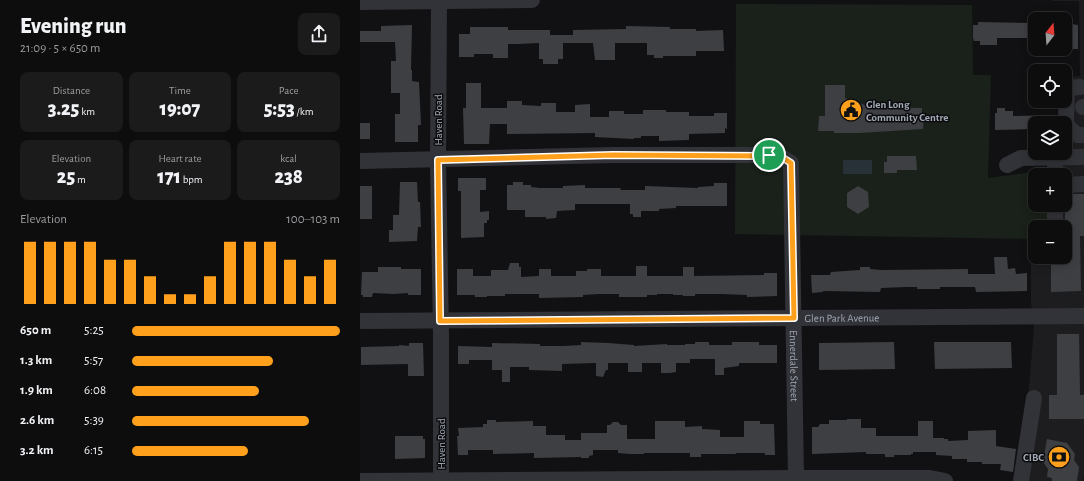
<!DOCTYPE html>
<meta charset="utf-8">
<style>
:root{--surface:#0d0d0e;--page:#1b1b1c;--text:#f1f3f6;--muted:#9a9c9e;--line:#2d2d2e;--accent:#ffa01d}
body{margin:0;font-family:"Alegreya Sans",sans-serif;background:var(--page);color:var(--text);height:100vh;display:flex;flex-direction:column;font-size:15px;white-space:nowrap}
*{box-sizing:border-box;margin:0}
p{font-size:13px;color:var(--muted)}
.icon{flex:none;width:22px;height:22px;fill:none;stroke:currentColor;stroke-width:2;stroke-linecap:round;stroke-linejoin:round}
.map{position:relative;flex:1;overflow:hidden}
.panel{display:flex;flex-direction:column;background:var(--surface);width:360px}
.panel>*{flex:none}
.needle{width:26px;rotate:17deg}
.fabs{position:absolute;left:668px;top:12px;display:grid;gap:8px}
.fabs a{display:grid;place-items:center;width:44px;height:44px;border-radius:8px;background:var(--surface);box-shadow:0 2px 10px #0003,0 0 0 1px var(--line);font-size:20px}
.pin{position:absolute;display:grid;place-items:center;width:34px;height:34px;color:#fff;margin:-17px;border:2px solid #fff;border-radius:50%;box-shadow:0 1px 4px #0007}
.round{display:grid;place-items:center;flex:none;width:42px;height:42px;border-radius:8px;background:var(--page)}
.headline{display:flex;align-items:center;justify-content:space-between;height:68px;padding:0 20px}
h1{font-size:22px;font-weight:800;line-height:30px}
.stats{display:grid;grid-template-columns:repeat(3,1fr);gap:6px;height:68px;padding:4px 20px}
.stats div{display:grid;align-content:center;border-radius:8px;background:var(--page);text-align:center}
.stats b{font-size:20px;font-weight:800}
.stats small{font-size:11px;font-weight:400}
.stats p{font-size:11px}
.chart{height:112px;padding:8px 20px}
.chart p{display:flex;justify-content:space-between}
.chart svg{width:100%;height:72px;margin-top:4px;stroke:var(--accent);stroke-width:6}
ul{padding:0 20px;list-style:none;font-size:13px}
li{display:grid;grid-template-columns:64px 48px 1fr;align-items:center;height:30px}
li i{height:10px;border-radius:5px;background:var(--accent)}
main{display:flex;flex:1;min-height:0}
.map>svg:first-child{display:block}
.built{fill:#1d1d20}
.green{fill:#19211a}
.water{fill:#273137}
.building{fill:#3d3f43}
.lines{fill:none;stroke-linecap:round;stroke-linejoin:round}
.minor{stroke:#323338;stroke-width:16}
.route-casing{stroke:#fff;stroke-width:8}
.route{stroke:#ffa01d;stroke-width:5}
.labels{text-anchor:middle;stroke-width:3;stroke-linejoin:round;paint-order:stroke}
.poi-label{font-size:11px;font-weight:bold;fill:#a1a9b5;stroke:#0c0c0e;text-anchor:start}
.street-label{font-size:11px;fill:#a1a9b5;stroke:#0c0c0e}
</style>
<main>
<section class="panel">
<div class="headline"><div><h1>Evening run</h1><p>21:09 · 5 × 650 m</p></div><a class="round"><svg class="icon" aria-label="share" viewBox="0 0 24 24"><path d="M12 15V3M7 8l5-5 5 5M5 13v7h14v-7"/></svg></a></div>
<div class="stats">
<div><p>Distance</p><b>3.25<small> km</small></b></div>
<div><p>Time</p><b>19:07</b></div>
<div><p>Pace</p><b>5:53<small> /km</small></b></div>
</div>
<div class="stats">
<div><p>Elevation</p><b>25<small> m</small></b></div>
<div><p>Heart rate</p><b>171<small> bpm</small></b></div>
<div><p>kcal</p><b>238</b></div>
</div>
<div class="chart"><p><span>Elevation</span>100–103 m</p>
<svg viewBox="0 0 160 44" preserveAspectRatio="none"><path d="M5 44V6M15 44V6M25 44V6M35 44V6M45 44V17M55 44V17M65 44V27M75 44V38M85 44V38M95 44V27M105 44V6M115 44V6M125 44V6M135 44V17M145 44V27M155 44V17"/></svg>
</div>
<ul>
<li><b>650 m</b>5:25<i style="width:100%"></i></li>
<li><b>1.3 km</b>5:57<i style="width:68%"></i></li>
<li><b>1.9 km</b>6:08<i style="width:61%"></i></li>
<li><b>2.6 km</b>5:39<i style="width:85%"></i></li>
<li><b>3.2 km</b>6:15<i style="width:56%"></i></li>
</ul>
</section>
<div class="map">
<svg width="724" height="481" viewBox="0 0 724 481">
<rect width="100%" height="100%" fill="#111113"/>
<!-- built -->
<path class="built" d="M693,0H724V476L723,481H659L663,458L674,326L671,302V239H675V257H705V227H689V205H705V175H689L706,149L705,77L720,76L719,1H693Z"/>
<!-- green -->
<path class="green" d="M376,4L612,5L613,75H631L628,178L689,170V175H675V205H689V227H675V239L375,234Z"/>
<!-- water -->
<path class="water" d="M483,160H512V174H483Z"/>
<!-- building -->
<path class="building" d="M618,22L675,23V38H637V45H620V41H614L613,38V25H618Z
M706,23L718,25V49H705V25Z
M52,25L51,70H52V81L59,82L61,125H58V142H35V114H40V93H31V61H36L35,42H0V31H21V26Z
M266,26L310,27V29H336V31L363,30L364,51H336V56H303V58H294V55H287V43H255V60H235L233,43H203V59H198V64H183V59H179V43L159,44H148V58H133V54H114V57H99V34H110V27H148V30H190V35H213V30L266,29Z
M106,83H121V108H147V101H162V105L181,106V103H196V112H215V105L230,104V117H249V111H264V114H283V110H306V112H329V116H354V113H367V129L365,128V133L329,134V140L299,141V136H281V138H274V139L235,137V133L147,134V124H130L129,144H104L103,108H106Z
M465,85H485V98L511,107L562,108V116H564L563,129L499,133H474V131H458L459,116H465Z
M637,108H645V111H653V116L697,115V123H673V129L635,130V113H637Z
M0,123H10V139H0Z
M527,156H556L557,170H537V173H524V162H527Z
M98,178H126V190H120V212L129,211V220H127V223H124V237L101,238V191H98Z
M40,182H57L58,202H60L61,227H58L57,241L29,242V230H33V215H39Z
M153,182H163V185H171V187L180,188H203V186L225,185V188H260L261,190H285V186L338,188V187L354,186V183H367V206H316V208L299,209V211H281V217H273V214H270V204H215V210L197,211L196,218L186,219V217H165V210H147V185H153Z
M0,186H12V219H0Z
M498,186L508,192L509,207L498,214L487,207V193Z
M705,194H724V236H720L721,291L691,292V257H705Z
M634,257H647L648,269L655,268L656,274L667,273V291L616,292L615,287H580V289H557V287H546L521,288L520,292L463,291V292L452,293L451,275H470L471,272L500,270V267H510V269L521,270L608,269V274H635Z
M150,263H159V267H161V277L179,276V269H191V276H216V271H227V269H241V276H276V266H287V276H323V267H334V276L404,275V273H417V296L387,297V295L361,294H335V296H323V295H313V294H297V295H287V297H259V294H239L223,295V297L179,298V294H145V296H127V297H115V295H97V269H113V276H131V270H148Z
M18,267H41V269H61V295H48V293L34,294L13,293L12,297H3V295H1L2,272H18Z
M697,334H719L720,395H724V419H689V395H697Z
M221,342L248,343L274,345V346L307,344V345H325V344H335V342H349V345H372V342H399V345H417V363H379V366L364,368V375H355V359H330V363H316V372L310,373H301V363H282V372H268V363H248V370H246L243,377L236,376V363L202,364V371L169,370V367H150V382H142V370H132V360H109V364H98V346L132,347V343L180,344V346H204L221,345Z
M534,342L535,369L459,370V343Z
M574,342H651L652,368L575,369Z
M49,343H63L64,376H48V364L1,365V347L39,346V345L49,346Z
M487,419H501V428H516V436H558V421H573V438H584V439H588V441L608,440V431L636,430V446L656,449L653,472L640,470L641,464H622V462H607V459H592V456L576,455V452H553V454H551V455H534V457H525V454H506V452L452,454V427H458L460,424H469V420H487Z
M127,420H136V422L173,421V426H186V435H205V440H221V433H247V425H250L253,422H258L261,425H267V439H295V421H325V427L342,426V429L360,430V437H384V421H400V424H414L415,455H405V453H377L375,454H341V457H330V453H284V454H270L258,453V450H233V455L229,456V458H221V457L174,458V453L133,454V450H108V455H98L97,436H99L98,428L123,427V424H127Z
M35,436H63V439H65V458L35,459Z
M687,439L707,443L715,454L714,460L719,467L717,481H692V478L687,477L688,469L683,462Z"/>
<g class="lines">
<!-- minor -->
<g class="minor">
<path d="M79,0L78,160L81,335V480"/>
<path d="M0,2L172,0"/>
<path d="M720,87L707,88L706,122L708,127L717,135H724"/>
<path d="M723,107H724"/>
<path id="s1" d="M0,161L253,155H401L420,156L431,163L436,478"/>
<path d="M647,165L661,158L724,157"/>
<path d="M695,175V157"/>
<path d="M705,185L724,184"/>
<path d="M695,227V205"/>
<path id="s2" d="M0,321L724,316"/>
<path d="M0,481L436,478H570L585,481"/>
<path d="M661,481L674,398"/>
</g>
</g>
<g class="lines">
<!-- route casing -->
<g class="route-casing">
<path id="route" d="M253,155L420,156L431,163L434,318L80,321L78,160Z"/>
</g>
<!-- route -->
<use href="#route" class="route"/>
</g>
<!-- icons -->
<defs>
<g id="civic-disc" transform="scale(1.15)"><circle r="9.5" fill="#ffa01d" stroke="#0c0c0e"/><path d="M-.6-6.5H3V-4.5H.6V-3L4-1V1h2V6H-6V1h2V-1L-.6-3ZM-1.2 2.5V6h2.4V2.5Z" fill="#111"/></g>
<g id="bank-disc" transform="scale(1.15)"><circle r="9.5" fill="#ffa01d" stroke="#0c0c0e"/><path d="M-6-4H6V4H-6ZM0-2.3a2.3 2.3 0 1 0 0 4.6a2.3 2.3 0 1 0 0-4.6Z" fill="#111"/></g>
</defs>
<g fill-rule="evenodd">
<use href="#civic-disc" x="491" y="110"/>
<use href="#bank-disc" x="699" y="457"/>
</g>
<g class="labels">
<!-- poi labels -->
<g class="poi-label">
<text x="506" y="108">Glen Long<tspan x="506" dy="13">Community Centre</tspan></text>
<text x="684" y="461" text-anchor="end">CIBC</text>
</g>
<!-- street labels -->
<g class="street-label">
<text transform="translate(78 120) rotate(-90)" y="4">Haven Road</text>
<text dy="4" stroke="none"><textPath href="#s2" startOffset="482">Glen Park Avenue</textPath></text>
<text dy="4" stroke="none"><textPath href="#s1" startOffset="636">Ennerdale Street</textPath></text>
<text transform="translate(81 444) rotate(-90)" y="4">Haven Road</text>
</g>
</g>
</svg>
<div class="fabs">
<a><svg class="needle" viewBox="-14 -14 28 28"><path d="M0-13l5 13h-10z" fill="#e53935"/><path d="M0 13l5-13h-10z" fill="#9a9c9e"/></svg></a>
<a><svg class="icon" aria-label="locate" viewBox="0 0 24 24"><circle cx="12" cy="12" r="6"/><path d="M12 2v4M12 18v4M2 12h4M18 12h4"/></svg></a>
<a><svg class="icon" aria-label="layers" viewBox="0 0 24 24"><path d="M12 4l9 5-9 5-9-5zM3 14l9 5 9-5"/></svg></a>
<a>+</a>
<a>−</a>
</div>
<div class="pin" style="left:409px;top:155px;background:#1e9e55"><svg class="icon" aria-label="arrive" viewBox="0 0 24 24"><path d="M6 21V4h12l-3 4 3 4H6"/></svg></div>
</div>
</main>
